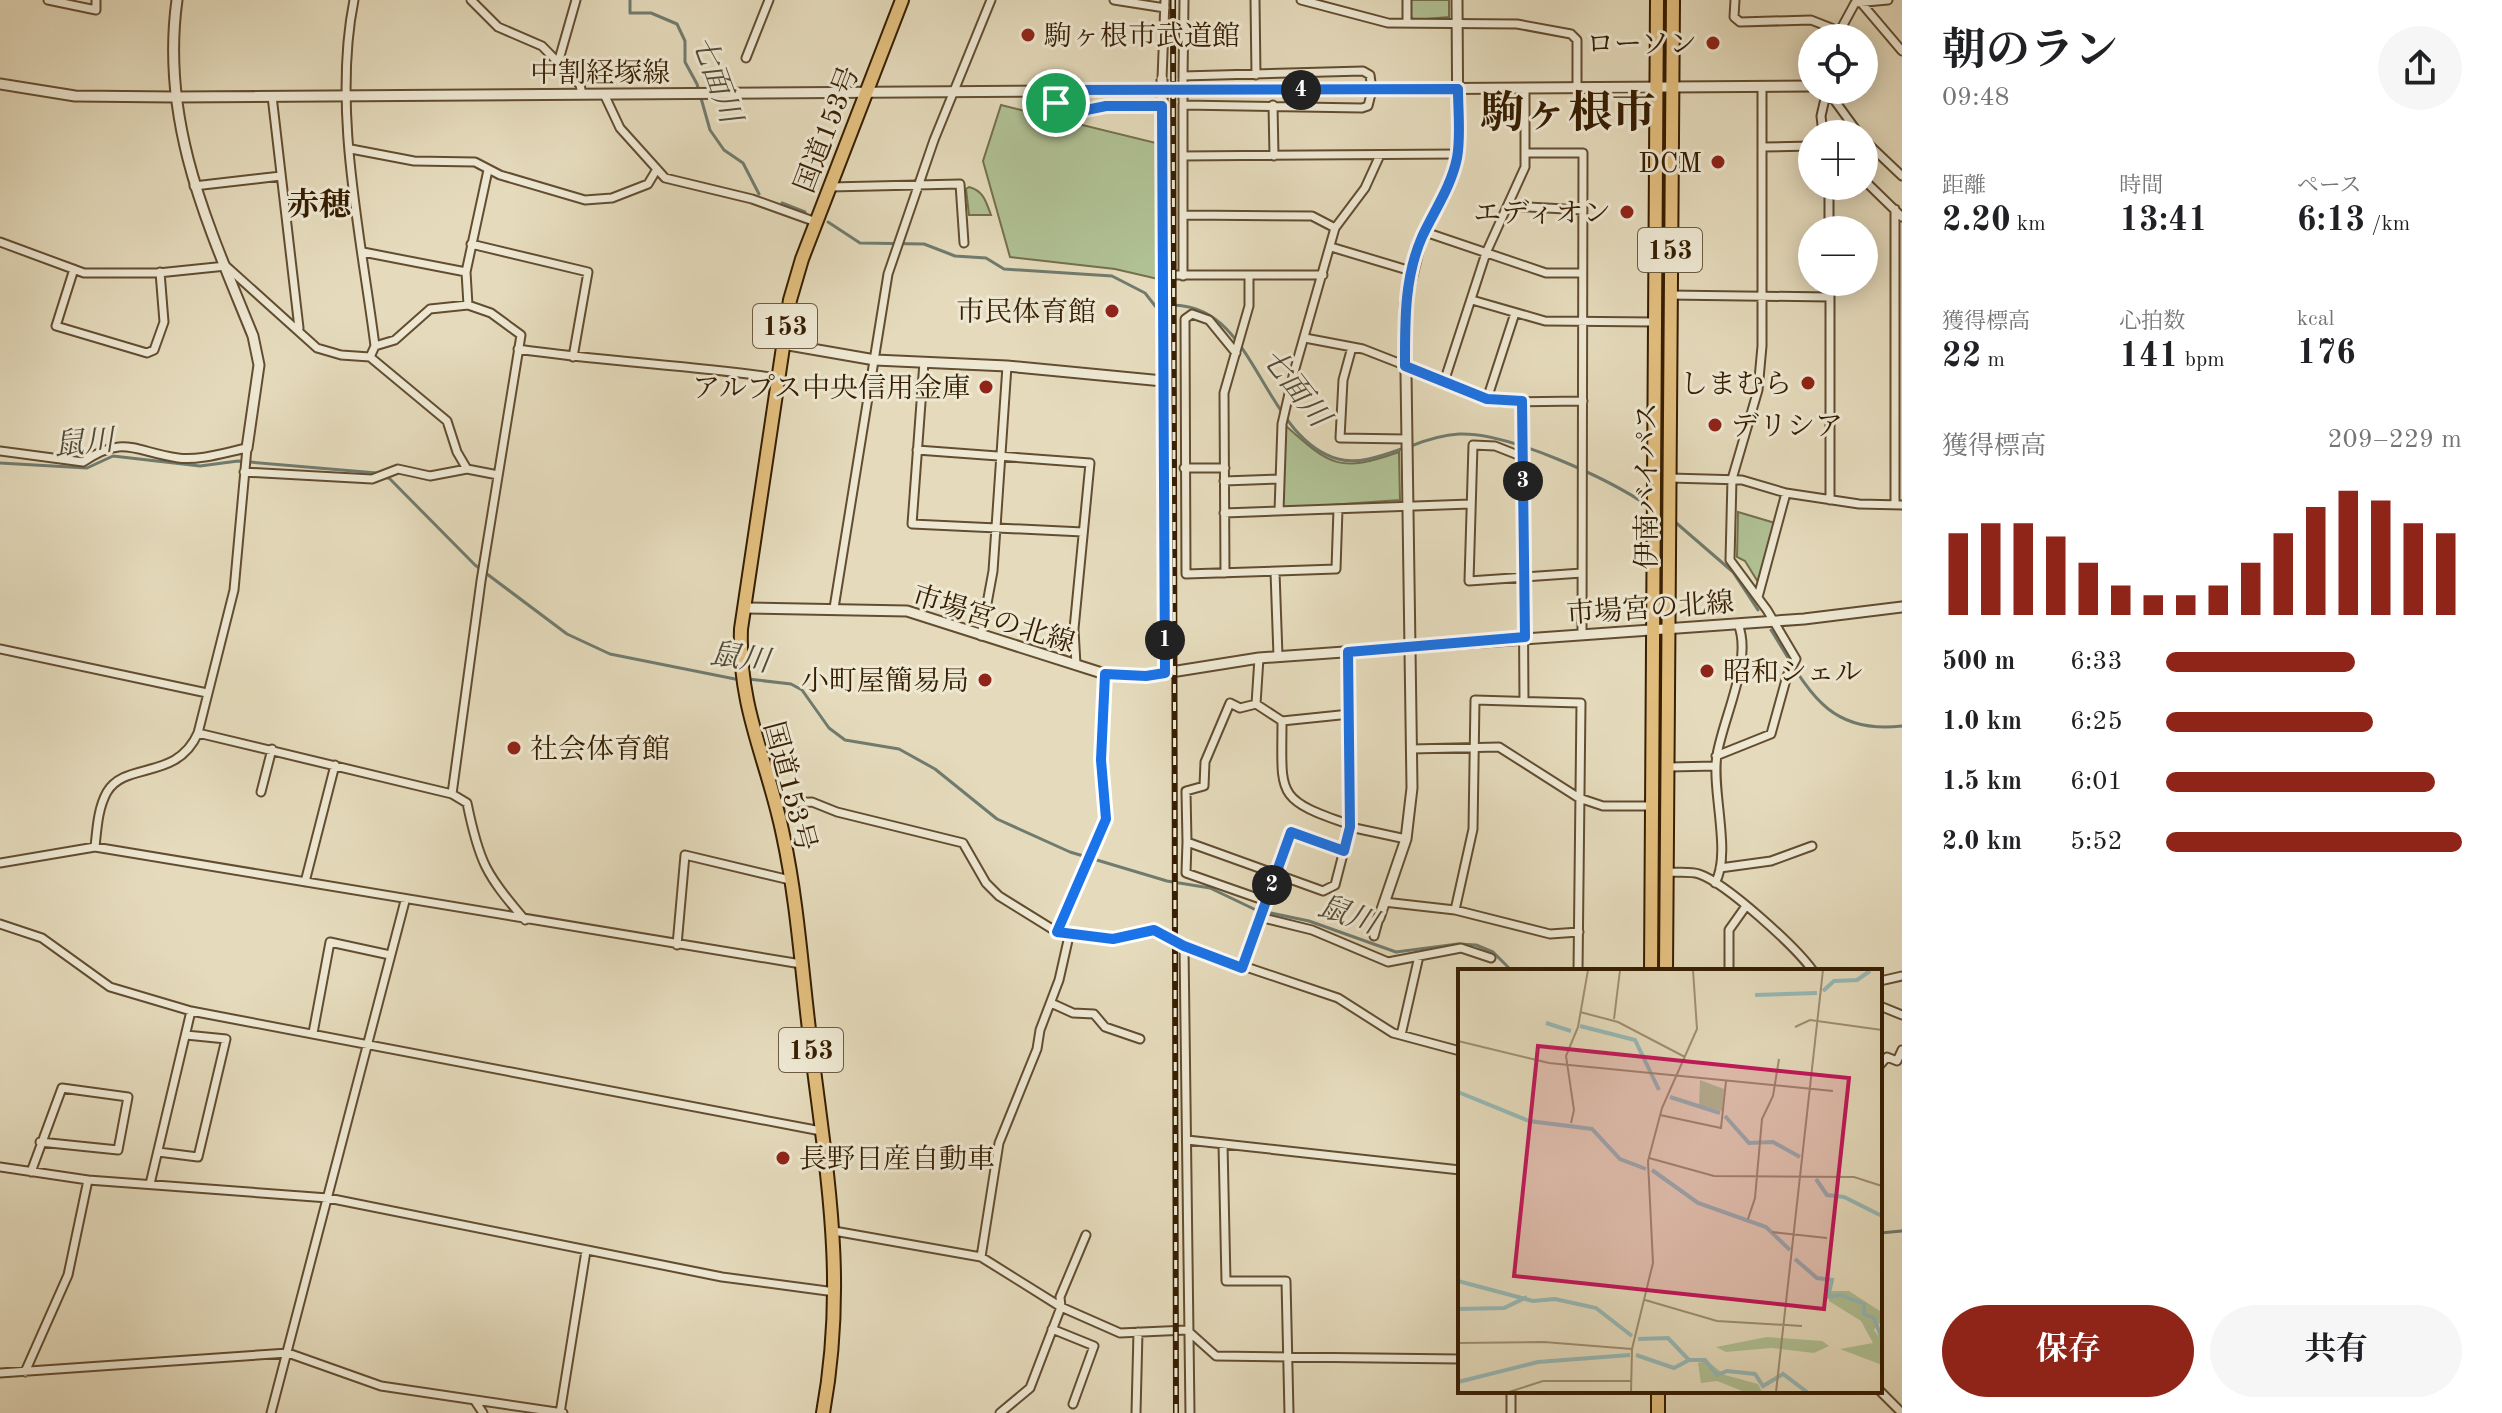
<!DOCTYPE html>
<html lang="ja">
<meta charset="utf-8">
<style>
:root{--surface:#fff;--page:#f6f6f6;--text:#202124;--muted:#757577;--accent:#8f2418}
body{margin:0;font-family:"Old Standard TT","Noto Serif JP",serif;background:var(--page);color:var(--text);height:100vh;display:flex;flex-direction:column;font-size:30px;white-space:nowrap}
*{box-sizing:border-box;margin:0}
p{font-size:26px;color:var(--muted)}
.icon{flex:none;width:44px;height:44px;fill:none;stroke:currentColor;stroke-width:2;stroke-linecap:round;stroke-linejoin:round}
.map{position:relative;flex:1;overflow:hidden}
.side{display:flex;flex-direction:column;background:var(--surface);width:600px}
.side>*{flex:none}
.fabs{position:absolute;left:1798px;top:24px;display:grid;gap:16px}
.fabs a{display:grid;place-items:center;width:80px;height:80px;border-radius:50%;background:var(--surface);box-shadow:0 4px 20px #0003;font-size:40px}
.pin{position:absolute;display:grid;place-items:center;width:68px;height:68px;color:#fff;margin:-34px;border:4px solid #fff;border-radius:50%;box-shadow:0 2px 8px #0007}
.km{position:absolute;width:40px;height:40px;margin:-20px;border-radius:50%;background:#222;color:#fff;font-size:22px;line-height:40px;text-align:center}
.round{display:grid;place-items:center;flex:none;width:84px;height:84px;border-radius:42px;background:var(--page)}
.head{display:flex;align-items:center;justify-content:space-between;height:136px;padding:0 40px}
h1{font-size:44px;font-weight:700;line-height:60px}
.metrics{display:grid;grid-template-columns:repeat(3,1fr);gap:12px;height:136px;padding:8px 40px}
.metrics div{display:grid;align-content:center}
.metrics b{font-size:34px;font-weight:700}
.metrics small{font-size:22px;font-weight:400}
.metrics p{font-size:22px}
.chart{height:224px;padding:16px 40px}
.chart p{display:flex;justify-content:space-between}
.chart svg{width:100%;height:144px;margin-top:8px;stroke:var(--accent);stroke-width:6}
.action{display:flex;gap:16px;margin-top:auto;padding:16px 40px}
.action a{flex:1;height:92px;border-radius:48px;background:var(--accent);color:#fff;font-size:32px;font-weight:700;line-height:92px;text-align:center}
.action a+a{background:var(--page);color:var(--text)}
ul{padding:0 40px;list-style:none;font-size:26px}
li{display:grid;grid-template-columns:128px 96px 1fr;align-items:center;height:60px}
li i{height:20px;border-radius:10px;background:var(--accent)}
main{display:flex;flex:1;min-height:0}
.map>svg:first-child{display:block}
.green{fill:#b0c194;stroke:#73704b;stroke-width:2}
.lines{fill:none;stroke-linecap:round;stroke-linejoin:round}
.stream{stroke:#707b6f;stroke-width:3}
.minor-casing{stroke:#624d30;stroke-width:11}
.tertiary-casing{stroke:#624d30;stroke-width:13}
.trunk-casing{stroke:#361e02;stroke-width:16}
.minor{stroke:#eee8d3;stroke-width:7}
.tertiary{stroke:#eee8d3;stroke-width:9}
.trunk{stroke:#e2be7e;stroke-width:12}
.rail-casing{stroke:#361e02;stroke-width:6}
.rail{stroke:#eee8d3;stroke-width:3;stroke-dasharray:9;stroke-linecap:butt}
.minor-bridge-casing{stroke:#624d30;stroke-width:11;stroke-linecap:butt}
.tertiary-bridge-casing{stroke:#624d30;stroke-width:13;stroke-linecap:butt}
.minor-bridge{stroke:#eee8d3;stroke-width:7}
.tertiary-bridge{stroke:#eee8d3;stroke-width:9}
.route-casing{stroke:#fff;stroke-width:16}
.route{stroke:#1a73e8;stroke-width:10}
.poi-dot{fill:#8f2418;stroke:#eee8d3;stroke-width:3}
.labels{text-anchor:middle;stroke-width:6;stroke-linejoin:round;paint-order:stroke}
.shield{fill:#eee8d3;stroke:#6d5b41;stroke-width:2}
.shield-label{font-size:26px;font-weight:bold;fill:#361e02}
.poi-label{font-size:28px;fill:#361e02;stroke:#eee8d3;text-anchor:end}
.street-label{font-size:28px;fill:#361e02;stroke:#eee8d3}
.water-label{font-size:30px;font-style:italic;fill:#534c38;stroke:#eee8d3}
.quarter-label{font-size:32px;font-weight:bold;fill:#361e02;stroke:#eee8d3}
.town-label{font-size:44px;font-weight:bold;fill:#361e02;stroke:#eee8d3}
.inset-river{fill:none;stroke:#97b9b7;stroke-width:4}
.inset-road{fill:none;stroke:#9f8f72;stroke-width:2}
.view{fill:#c2185b;fill-opacity:0.15;stroke:#c2185b;stroke-width:4}
.inset-edge{fill:none;stroke:#361e02;stroke-width:4}
</style>
<main>
<div class="map">
<svg width="1902" height="1413" viewBox="0 0 1902 1413">
<rect width="100%" height="100%" fill="#e5dbbc"/>
<filter id="stains"><feTurbulence type="fractalNoise" baseFrequency=".0025" numOctaves="4"/><feColorMatrix values="0 0 0 0 .2 0 0 0 0 .09 0 0 0 0 .02 0 0 0 .5 -.17"/></filter>
<radialGradient id="worn" r=".72"><stop offset=".6" stop-color="#630" stop-opacity="0"/><stop offset="1" stop-color="#630" stop-opacity=".3"/></radialGradient>
<!-- green -->
<path class="green" d="M1411,0H1449V17L1414,20L1411,17Z
M1001,105L1156,143L1158,279L1115,269L1010,257L983,161Z
M969,187C984,191 986,202 991,215H969L966,189Z
M1286,426C1331,466 1339,473 1399,452L1400,500L1286,508L1282,504Z
M1738,512L1775,523L1758,582L1745,561L1737,557Z"/>
<g class="lines">
<!-- stream -->
<path class="stream" d="M630,0V13H651L677,24L685,41V62L697,84L710,130L724,150L743,163L759,194
M782,203L805,212
M828,222L860,243L924,244L955,256L986,258L1004,269L1112,276L1145,293L1156,307C1256,287 1257,436 1338,459C1359,465 1384,455 1404,448
M1411,446C1426,440 1443,435 1459,434C1509,432 1609,479 1650,507
M0,463L87,468L113,456L200,466L238,461L377,473L390,479L475,565L567,634L610,654L740,680
M1674,521L1733,572L1758,610
M1771,630C1807,687 1825,735 1902,726
M748,679L791,684L802,690L829,728L845,740L899,749L935,769L997,819L1070,852L1167,881L1210,888L1256,910L1309,921L1396,952L1458,944L1476,945L1493,952L1512,971
M1880,1233L1902,1231"/>
<!-- minor casing -->
<g class="minor-casing">
<path id="minor" d="M48,0L96,10V0
M471,0L498,27L542,46L580,85L582,94
M1114,0L1165,8
M1255,0L1256,75
M1301,0L1388,23L1517,24L1571,34L1577,40V89
M1407,0V23
M1735,0L1734,17L1740,22L1811,20L1839,31
M1863,5L1902,51
M1836,38L1855,3L1888,0
M746,58L769,0
M558,63L576,0
M1183,78L1184,0
M1162,79L1165,0
M1055,90L1059,110L1067,114L1106,106H1162
M1827,90L1859,134
M604,94L620,128L665,178L752,199L816,222
M272,96L299,328
M1183,105L1362,108L1368,106L1372,90L1370,75L1363,71L1183,76
M1273,105L1274,156
M1823,134L1821,116L1827,90
M1864,140L1902,176
M1763,147L1812,146
M351,149L414,161L475,162L500,175L585,200L612,198L648,184L657,169
M1526,153H1583L1582,634
M1183,156L1458,154
M1864,180L1902,217
M194,186L281,176
M1829,186V230
M830,187L960,184L964,243
M1508,206L1583,210
M1895,209V505
M1184,215L1312,216L1335,228
M1425,232L1546,273H1582
M0,242L84,273H158L226,266L317,348L341,355L370,357L375,346C361,236 332,109 354,0
M471,244L588,272L573,357
M1331,247L1411,271
M363,252L466,272
M74,269L56,326L147,353L154,350L164,322L160,272
M1162,275H1323
M1183,276V104
M1830,282V500
M1669,295L1830,297
M1472,300L1545,321L1656,322
M468,305L466,272L488,170
M1305,338L1363,349L1499,402L1583,401
M375,346L395,340L430,309L468,305L491,313L521,335L481,581L452,794
M1352,347L1343,380L1340,438L1406,439
M518,349C605,362 691,365 778,378
M1236,353L1209,320L1192,314L1185,319L1186,574L1336,569L1338,509
M370,357L447,421L457,452L467,469
M924,362L912,524L1083,532
M1163,381L1165,673
M1444,382L1486,253L1525,167V88
M1487,399L1515,313
M1522,401L1524,701
M917,450L1090,463L1074,629L1076,665
M0,451L83,462C124,434 135,452 178,458C199,461 227,452 247,448L234,590L198,733C177,781 125,761 107,792C98,808 97,828 95,847
M1523,457L1495,446L1473,445L1469,581L1582,573
M1184,468H1225
M244,472L372,479L398,469L430,476L467,469L498,475
M1670,478L1742,480L1786,493L1859,504L1902,505
M1224,481L1279,479
M1279,511L1282,424L1294,372L1335,228L1365,188L1380,155
M1224,513L1470,504
M1275,572L1278,656
M1225,573L1224,393L1249,306V275
M1758,597L1786,493
M834,608L888,274L934,140L991,0
M981,636L993,571L1007,366
M0,649L207,693
M1259,658L1256,704L1240,708L1230,703L1205,762L1204,786L1186,791L1187,842L1323,891L1335,885L1350,827L1348,652
M1256,704L1282,721
M198,733L452,794L467,803C479,862 486,875 525,920
M1411,749L1499,747L1579,798L1603,806H1652
M1716,756L1771,734L1787,676L1796,659L1767,610L1730,560L1732,479L1758,390L1762,346V87
M1669,767L1716,766
M261,792L272,749
M776,803L812,802L837,812L963,843L986,883L999,896L1057,932L1113,939L1154,930L1184,946L1338,998L1393,1033L1460,1051
M1348,824C1274,799 1282,794 1282,721L1350,714
M1350,827L1406,839
M1187,842L1186,873L1266,901
M0,863L95,847L801,964
M1720,868L1771,861L1812,846
M1668,872C1677,873 1690,871 1699,874C1726,883 1796,947 1813,971
M305,882L335,765
M1715,883C1732,854 1711,790 1717,755C1723,718 1753,660 1738,624
M1384,902L1455,910L1550,934L1579,932
M1455,910L1473,829L1475,700L1581,703L1578,971
M1259,917L1312,930L1388,962L1461,948L1491,958
M0,924L42,938L110,987L191,1011L821,1131
M1057,932L1106,819L1101,760L1105,674
M1374,936L1379,918
M677,945L685,855L790,880
M1184,946L1190,1413
M1242,968L1291,832L1344,851
M1729,971V930L1746,906
M1880,981L1902,976
M1051,1003L1073,1013L1094,1014L1105,1027L1140,1039
M1880,1006L1902,1015
M313,1033L330,942L390,955
M1401,1035L1419,956
M1880,1065L1887,1057L1897,1061L1902,1050
M1187,1140L1460,1170
M1223,1144L1226,1281H1286L1289,1413
M158,1152L198,1157L226,1039L186,1035
M0,1167L88,1180L328,1198L722,1277L835,1292
M31,1172L62,1088L128,1097L118,1150L40,1142
M150,1184L191,1011
M834,1231L981,1257L1061,1307L1120,1333L1187,1330L1216,1356L1460,1359
M981,1257L999,1143L1037,1049L1040,1030L1059,980L1069,936
M1052,1329L1094,1346L1073,1404
M25,1372L68,1275L88,1180
M0,1373L288,1353L381,1386L563,1413
M1511,1391V1413
M1880,1391L1902,1413
M475,1401L483,1413
M271,1413L405,901
M560,1413L586,1251
M1000,1413L1030,1388L1061,1307L1060,1297L1086,1235
M1136,1413L1138,1332"/>
</g>
<!-- tertiary casing -->
<g class="tertiary-casing">
<path id="tertiary" d="M177,0C160,123 208,225 253,336L259,365L247,448
M0,84L75,96L174,97L1812,86
M783,344L875,360L1007,366L1163,381L1162,99
M744,608L907,611L1105,674L1146,676L1259,658L1804,619L1902,607
M1379,918L1406,839L1412,788L1405,304L1421,239L1451,179L1458,154L1457,0"/>
</g>
<!-- trunk casing -->
<g class="trunk-casing">
<path id="trunk" d="M1651,971L1657,0
M1666,971L1673,0
M1658,1391V1413
M823,1413C847,1281 827,1176 811,1046C802,976 798,904 783,835C768,761 738,709 741,629L790,300L802,259L902,0"/>
</g>
<!-- minor -->
<use href="#minor" class="minor"/>
<!-- tertiary -->
<use href="#tertiary" class="tertiary"/>
<!-- trunk -->
<use href="#trunk" class="trunk"/>
<!-- rail casing -->
<g class="rail-casing">
<path id="rail" d="M1173,0L1176,1413"/>
</g>
<!-- rail -->
<use href="#rail" class="rail"/>
<!-- minor-bridge casing -->
<g class="minor-bridge-casing">
<path id="minor-bridge" d="M1183,101V80"/>
</g>
<!-- tertiary-bridge casing -->
<g class="tertiary-bridge-casing">
<path id="tertiary-bridge" d="M1162,79V99"/>
</g>
<!-- minor-bridge -->
<use href="#minor-bridge" class="minor-bridge"/>
<!-- tertiary-bridge -->
<use href="#tertiary-bridge" class="tertiary-bridge"/>
</g>
<g class="lines">
<!-- route casing -->
<g class="route-casing">
<path id="route" d="M1458,89C1458,111 1461,137 1457,158C1451,187 1434,211 1422,237C1404,278 1405,323 1405,366L1487,399L1522,401L1525,637L1348,652L1350,827L1344,851L1291,832L1242,968L1184,946L1154,930L1113,939L1057,932L1106,819L1101,760L1105,674L1146,676L1165,673L1162,106H1106L1067,114L1059,110L1055,90Z"/>
</g>
<!-- route -->
<use href="#route" class="route"/>
</g>
<!-- markers -->
<g class="poi-dot">
<circle cx="1028" cy="35" r="8"/>
<circle cx="1713" cy="43" r="8"/>
<circle cx="1718" cy="162" r="8"/>
<circle cx="1627" cy="212" r="8"/>
<circle cx="1112" cy="311" r="8"/>
<circle cx="1808" cy="383" r="8"/>
<circle cx="986" cy="387" r="8"/>
<circle cx="1715" cy="425" r="8"/>
<circle cx="1707" cy="671" r="8"/>
<circle cx="985" cy="680" r="8"/>
<circle cx="514" cy="748" r="8"/>
<circle cx="783" cy="1158" r="8"/>
</g>
<g class="labels">
<!-- shield labels -->
<g class="shield">
<rect x="1638" y="228" width="64" height="44" rx="6"/>
<rect x="753" y="304" width="64" height="44" rx="6"/>
<rect x="779" y="1028" width="64" height="44" rx="6"/>
</g>
<g class="shield-label">
<text x="1670" y="259">153</text>
<text x="785" y="335">153</text>
<text x="811" y="1059">153</text>
</g>
<!-- poi labels -->
<g class="poi-label">
<text x="1044" y="45" text-anchor="start">駒ヶ根市武道館</text>
<text x="1697" y="53">ローソン</text>
<text x="1702" y="172">DCM</text>
<text x="1611" y="222">エディオン</text>
<text x="1096" y="321">市民体育館</text>
<text x="1792" y="393">しまむら</text>
<text x="970" y="397">アルプス中央信用金庫</text>
<text x="1731" y="435" text-anchor="start">デリシア</text>
<text x="1723" y="681" text-anchor="start">昭和シェル</text>
<text x="969" y="690">小町屋簡易局</text>
<text x="530" y="758" text-anchor="start">社会体育館</text>
<text x="799" y="1168" text-anchor="start">長野日産自動車</text>
</g>
<!-- street labels -->
<g class="street-label">
<text x="600" y="82">中割経塚線</text>
<text transform="translate(826 129) rotate(-69)" y="10">国道153号</text>
<text transform="translate(1646 486) rotate(-90)" y="10">伊南バイパス</text>
<text transform="translate(1650 607) rotate(-4)" y="10">市場宮の北線</text>
<text transform="translate(994 618) rotate(17)" y="10">市場宮の北線</text>
<text transform="translate(791 786) rotate(75)" y="10">国道153号</text>
</g>
<!-- water labels -->
<g class="water-label">
<text transform="translate(717 79) rotate(70)" y="10">七面川</text>
<text transform="translate(1296 387) rotate(52)" y="10">七面川</text>
<text transform="translate(84 442) rotate(-5)" y="10">鼠川</text>
<text transform="translate(740 657) rotate(8)" y="10">鼠川</text>
<text transform="translate(1348 914) rotate(19)" y="10">鼠川</text>
</g>
<!-- quarter labels -->
<g class="quarter-label">
<text x="319" y="215">赤穂</text>
</g>
<!-- town labels -->
<g class="town-label">
<text x="1568" y="127">駒ヶ根市</text>
</g>
</g>
<!-- overview -->
<g transform="translate(1458 969)">
<rect width="424" height="424" fill="#e5dbbc"/>
<path d="M242,111L266,120L264,142L241,136ZM372,322H391L422,342L424,356L420,354L416,361L424,372V396L382,380L415,374L403,352L371,332ZM309,368L364,372L371,377L356,384L313,379L268,383L258,378ZM249,392L267,406L300,415L304,423H287L259,412L243,414L240,394Z" fill="#b0c194"/>
<path class="inset-river" d="M365,22L376,12L399,11L412,2M297,26L359,24M88,54L113,62M122,57L177,71L201,121M0,123L71,152L134,160L162,190L188,200M212,128L262,144M267,147L291,174L315,173L342,188M194,201L240,234L308,258L332,281M358,210L369,226L386,228L424,247M337,290L359,309L374,311L370,328L383,326L406,335V345L416,349L424,370M0,312L75,332L97,330L138,339L174,367M0,340L46,339L69,328M178,386L216,399L231,391L210,369L180,370M231,391H247L259,406L269,402L297,405L305,417L325,405L349,423M0,413L80,393L172,386"/>
<path class="inset-road" d="M122,43L160,53L227,88M156,50L162,1M337,58L352,51L424,61M0,72L91,94L375,122M202,146L263,159L268,112M113,154L116,141L108,87L120,58L130,1M191,189L256,207L396,208L424,217M290,250L297,229L304,150L315,127L321,90M314,263L369,269M187,331L259,352L344,357M0,374L86,373L174,380M51,423L85,412H173M173,423L174,380L195,294L190,192L204,139L239,60L235,1M318,423L365,1"/>
<path class="view" d="M80,77L391,109L366,340L56,307Z"/>
<rect width="424" height="424" class="inset-edge"/>
</g>
<rect width="100%" height="100%" filter="url(#stains)"/>
<rect width="100%" height="100%" fill="url(#worn)"/>
</svg>
<div class="fabs">
<a><svg class="icon" aria-label="locate" viewBox="0 0 24 24"><circle cx="12" cy="12" r="6"/><path d="M12 2v4M12 18v4M2 12h4M18 12h4"/></svg></a>
<a>+</a>
<a>−</a>
</div>
<div class="pin" style="left:1056px;top:103px;background:#1e9e55"><svg class="icon" aria-label="arrive" viewBox="0 0 24 24"><path d="M6 21V4h12l-3 4 3 4H6"/></svg></div>
<b class="km" style="left:1165px;top:640px">1</b>
<b class="km" style="left:1272px;top:885px">2</b>
<b class="km" style="left:1523px;top:481px">3</b>
<b class="km" style="left:1301px;top:90px">4</b>
</div>
<section class="side">
<div class="head"><div><h1>朝のラン</h1><p>09:48</p></div><a class="round"><svg class="icon" aria-label="share" viewBox="0 0 24 24"><path d="M12 15V3M7 8l5-5 5 5M5 13v7h14v-7"/></svg></a></div>
<div class="metrics">
<div><p>距離</p><b>2.20<small> km</small></b></div>
<div><p>時間</p><b>13:41</b></div>
<div><p>ペース</p><b>6:13<small> /km</small></b></div>
</div>
<div class="metrics">
<div><p>獲得標高</p><b>22<small> m</small></b></div>
<div><p>心拍数</p><b>141<small> bpm</small></b></div>
<div><p>kcal</p><b>176</b></div>
</div>
<div class="chart"><p><span>獲得標高</span>209–229 m</p>
<svg viewBox="0 0 160 44" preserveAspectRatio="none"><path d="M5 44V19M15 44V16M25 44V16M35 44V20M45 44V28M55 44V35M65 44V38M75 44V38M85 44V35M95 44V28M105 44V19M115 44V11M125 44V6M135 44V9M145 44V16M155 44V19"/></svg>
</div>
<ul>
<li><b>500 m</b>6:33<i style="width:64%"></i></li>
<li><b>1.0 km</b>6:25<i style="width:70%"></i></li>
<li><b>1.5 km</b>6:01<i style="width:91%"></i></li>
<li><b>2.0 km</b>5:52<i style="width:100%"></i></li>
</ul>
<div class="action"><a>保存</a><a>共有</a></div>
</section>
</main>
